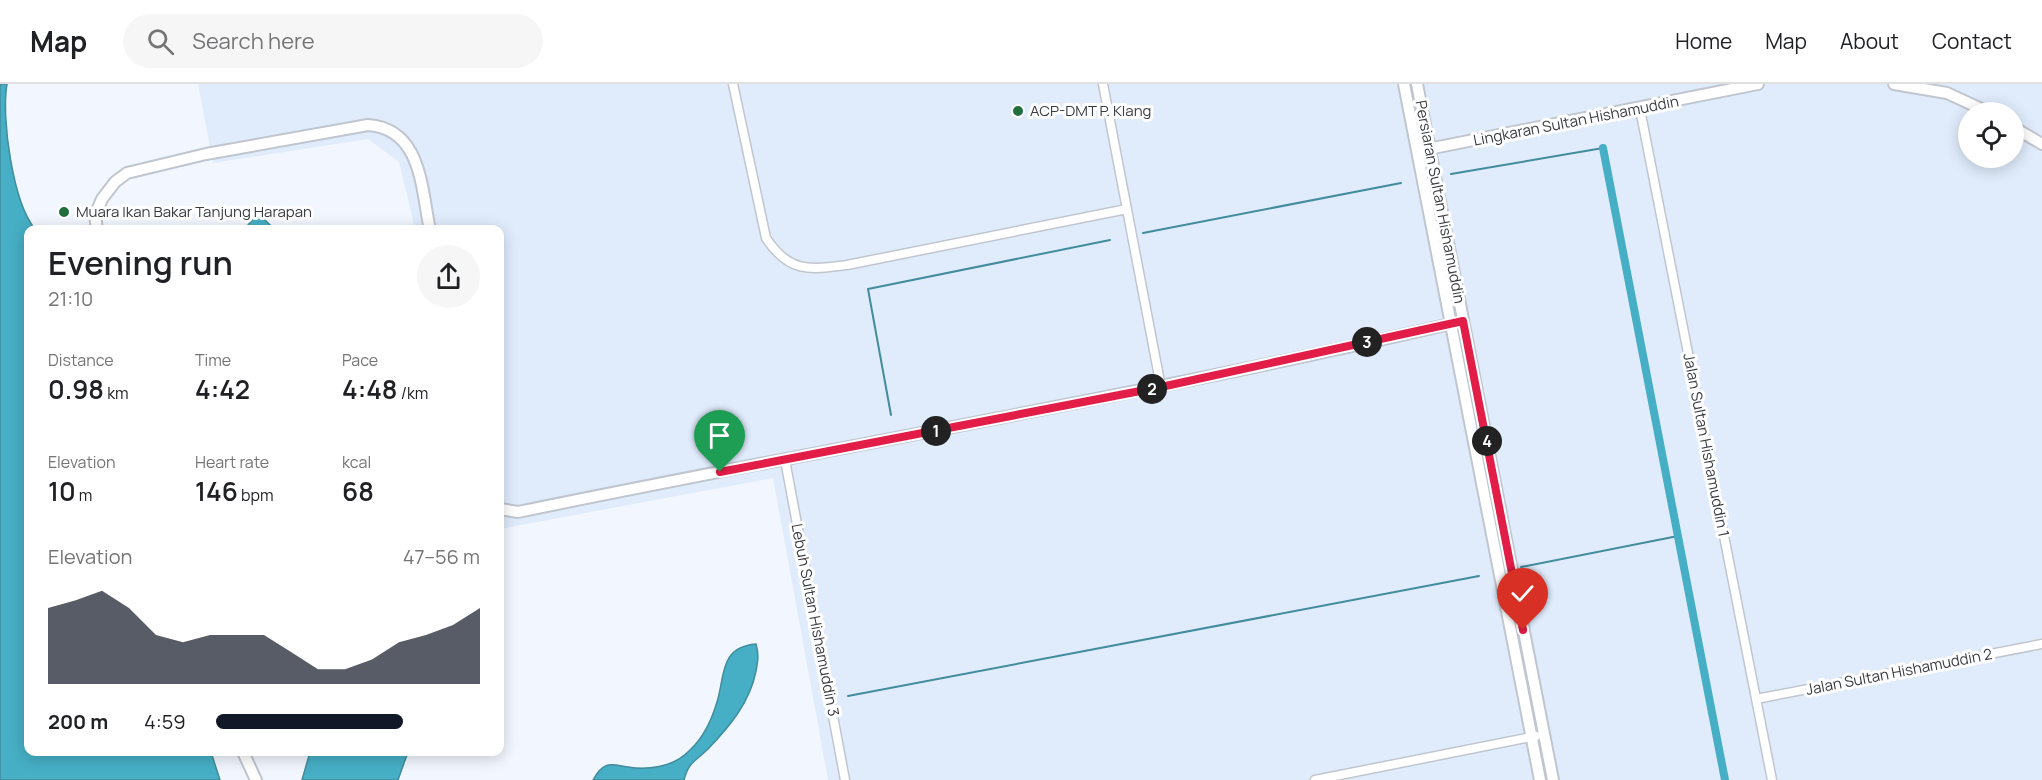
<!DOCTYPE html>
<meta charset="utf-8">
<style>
:root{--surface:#fff;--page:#f6f6f6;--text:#202124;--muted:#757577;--line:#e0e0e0;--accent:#111827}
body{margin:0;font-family:Manrope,sans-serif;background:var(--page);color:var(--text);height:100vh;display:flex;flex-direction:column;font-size:22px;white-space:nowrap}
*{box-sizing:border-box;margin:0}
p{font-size:20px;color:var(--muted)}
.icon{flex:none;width:33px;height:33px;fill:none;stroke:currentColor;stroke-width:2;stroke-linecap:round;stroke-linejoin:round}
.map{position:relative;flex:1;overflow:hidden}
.side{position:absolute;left:24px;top:141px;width:480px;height:531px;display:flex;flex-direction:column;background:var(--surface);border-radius:12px;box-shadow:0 3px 15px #0003}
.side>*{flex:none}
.fabs{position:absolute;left:1958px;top:18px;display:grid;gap:12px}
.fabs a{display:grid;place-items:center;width:66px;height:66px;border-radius:50%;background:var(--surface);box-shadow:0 3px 15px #0003;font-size:30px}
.pin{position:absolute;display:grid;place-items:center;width:51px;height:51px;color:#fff;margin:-62px -26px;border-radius:50% 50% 50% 0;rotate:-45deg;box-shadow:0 0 6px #0007}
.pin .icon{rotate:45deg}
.km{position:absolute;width:30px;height:30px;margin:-15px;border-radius:50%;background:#222;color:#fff;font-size:16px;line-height:30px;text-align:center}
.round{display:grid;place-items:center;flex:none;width:63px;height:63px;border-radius:32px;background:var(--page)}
.headline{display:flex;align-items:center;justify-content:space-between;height:102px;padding:0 24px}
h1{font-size:33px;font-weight:600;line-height:45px}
.figures{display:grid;grid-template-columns:repeat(3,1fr);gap:9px;height:102px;padding:6px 24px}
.figures div{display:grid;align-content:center}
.figures b{font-size:26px;font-weight:600}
.figures small{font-size:16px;font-weight:400}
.figures p{font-size:16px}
.chart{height:168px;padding:12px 24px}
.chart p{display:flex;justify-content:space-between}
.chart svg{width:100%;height:108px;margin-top:6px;fill:var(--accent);opacity:.7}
ul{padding:0 24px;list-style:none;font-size:20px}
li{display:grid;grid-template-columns:96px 72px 1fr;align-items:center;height:45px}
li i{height:15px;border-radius:8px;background:var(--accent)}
header{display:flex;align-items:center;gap:36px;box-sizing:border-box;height:84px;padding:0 30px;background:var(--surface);border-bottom:2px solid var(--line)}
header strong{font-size:28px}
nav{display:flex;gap:33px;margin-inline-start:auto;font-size:21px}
.search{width:420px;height:54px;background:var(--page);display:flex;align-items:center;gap:15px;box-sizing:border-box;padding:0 21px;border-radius:33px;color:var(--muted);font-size:22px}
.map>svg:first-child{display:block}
.built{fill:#e0ecfc;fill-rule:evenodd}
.water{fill:#46afc5;stroke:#428c9d;stroke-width:1.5}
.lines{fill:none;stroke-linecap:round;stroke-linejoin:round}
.stream{stroke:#428c9d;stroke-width:2}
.canal{stroke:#46afc5;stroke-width:8}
.minor-casing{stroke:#c0c6cf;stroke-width:11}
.tertiary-casing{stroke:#c0c6cf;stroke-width:14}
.minor{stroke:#fff;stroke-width:8}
.tertiary{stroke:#fff;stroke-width:10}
.route-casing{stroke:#fff;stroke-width:12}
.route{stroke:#e11d48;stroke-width:8}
.poi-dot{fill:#216f3e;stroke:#fff;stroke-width:2}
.labels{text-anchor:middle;stroke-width:6;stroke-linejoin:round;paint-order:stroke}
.poi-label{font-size:15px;fill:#383b3f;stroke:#fff;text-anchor:start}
.street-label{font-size:15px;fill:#383b3f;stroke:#fff}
</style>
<header>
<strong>Map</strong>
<div class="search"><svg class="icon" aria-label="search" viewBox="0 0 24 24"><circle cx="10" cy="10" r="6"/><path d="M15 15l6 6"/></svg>Search here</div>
<nav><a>Home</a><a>Map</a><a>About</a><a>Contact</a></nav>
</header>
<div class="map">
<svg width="2042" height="696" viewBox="0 0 2042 696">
<rect width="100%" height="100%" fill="#f2f7ff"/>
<!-- built -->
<path class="built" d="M198,0H2042V696H828L773,394L500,445V146L415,145L399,78L368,55L213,79ZM1968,28H2013V74H1968Z"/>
<!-- water -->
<path class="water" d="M0,0H7C1,34 13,119 35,145L28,146V668H211L220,696H0Z
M254,133L264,135L274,145H245Z
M756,560C759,570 758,577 756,587C750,618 730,642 708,665C695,678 689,677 684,696H593C606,672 615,683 636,684C656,685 676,681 690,666C703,654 712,635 717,618C725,593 719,563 756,560Z
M310,668H408L398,696H302Z"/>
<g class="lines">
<!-- stream -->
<path class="stream" d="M1451,90L1603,64
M1143,149L1401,99
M891,331L868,205L1110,156
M1521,483L1678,452
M848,612L1479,492"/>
<!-- canal -->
<path class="canal" d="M1603,64L1725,696"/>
<!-- minor casing -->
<g class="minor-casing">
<path id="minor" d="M733,0L766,154C789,189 809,186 847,181L1127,125
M1103,0L1161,303
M1640,25L1772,696
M785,376L845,696
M1756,615L2042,560
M1315,696L1536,652"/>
</g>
<!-- tertiary casing -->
<g class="tertiary-casing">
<path id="tertiary" d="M1404,0L1540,696
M1417,0L1553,696
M1894,0L1947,9L1988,28
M2013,43L2042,60
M1423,66L1758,0
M97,146L95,131L102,115L115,98L127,89L206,70L368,41C422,45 421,104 430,146
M500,425L518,428C833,363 1150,310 1463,237
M243,668L256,696"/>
</g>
<!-- minor -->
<use href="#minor" class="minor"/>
<!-- tertiary -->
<use href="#tertiary" class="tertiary"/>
</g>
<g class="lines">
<!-- route casing -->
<g class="route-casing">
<path id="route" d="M720,388L1161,303L1463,237L1523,546"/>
</g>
<!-- route -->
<use href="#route" class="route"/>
</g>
<!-- markers -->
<g class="poi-dot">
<circle cx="1018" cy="27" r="6"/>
<circle cx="64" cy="128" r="6"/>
</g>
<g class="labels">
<!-- poi labels -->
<g class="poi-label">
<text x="1030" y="32">ACP-DMT P. Klang</text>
<text x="76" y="133">Muara Ikan Bakar Tanjung Harapan</text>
</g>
<!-- street labels -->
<g class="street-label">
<text transform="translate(1576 37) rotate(-11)" y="5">Lingkaran Sultan Hishamuddin</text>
<text transform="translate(1440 118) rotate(79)" y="5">Persiaran Sultan Hishamuddin</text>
<text transform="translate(1706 361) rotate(79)" y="5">Jalan Sultan Hishamuddin 1</text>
<text transform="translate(815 536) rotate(79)" y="5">Lebuh Sultan Hishamuddin 3</text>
<text transform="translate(1899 588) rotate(-11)" y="5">Jalan Sultan Hishamuddin 2</text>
</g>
</g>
</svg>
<div class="fabs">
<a><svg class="icon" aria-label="locate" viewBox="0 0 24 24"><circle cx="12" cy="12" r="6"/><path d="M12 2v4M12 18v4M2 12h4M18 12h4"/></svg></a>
</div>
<div class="pin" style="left:720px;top:388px;background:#1e9e55"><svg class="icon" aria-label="arrive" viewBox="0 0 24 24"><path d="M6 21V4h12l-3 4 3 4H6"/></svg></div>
<div class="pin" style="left:1523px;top:546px;background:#d93025"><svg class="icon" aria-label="check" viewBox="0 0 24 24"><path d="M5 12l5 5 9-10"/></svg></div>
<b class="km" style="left:936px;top:347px">1</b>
<b class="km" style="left:1152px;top:305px">2</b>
<b class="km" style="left:1367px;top:258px">3</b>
<b class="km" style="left:1487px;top:357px">4</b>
<section class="side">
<div class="headline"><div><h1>Evening run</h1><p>21:10</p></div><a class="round"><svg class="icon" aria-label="share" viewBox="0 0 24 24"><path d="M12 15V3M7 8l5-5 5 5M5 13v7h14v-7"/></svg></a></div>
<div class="figures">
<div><p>Distance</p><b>0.98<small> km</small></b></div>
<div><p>Time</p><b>4:42</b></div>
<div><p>Pace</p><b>4:48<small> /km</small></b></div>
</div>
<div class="figures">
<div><p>Elevation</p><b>10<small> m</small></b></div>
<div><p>Heart rate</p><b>146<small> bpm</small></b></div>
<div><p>kcal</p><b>68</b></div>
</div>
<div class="chart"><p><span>Elevation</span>47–56 m</p>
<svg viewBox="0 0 160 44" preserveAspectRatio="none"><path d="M0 44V13L10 10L20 6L30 13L40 24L50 27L60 24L70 24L80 24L90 31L100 38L110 38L120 34L130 27L140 24L150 20L160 13V44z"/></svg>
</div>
<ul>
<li><b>200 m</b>4:59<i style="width:71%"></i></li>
</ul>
</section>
</div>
